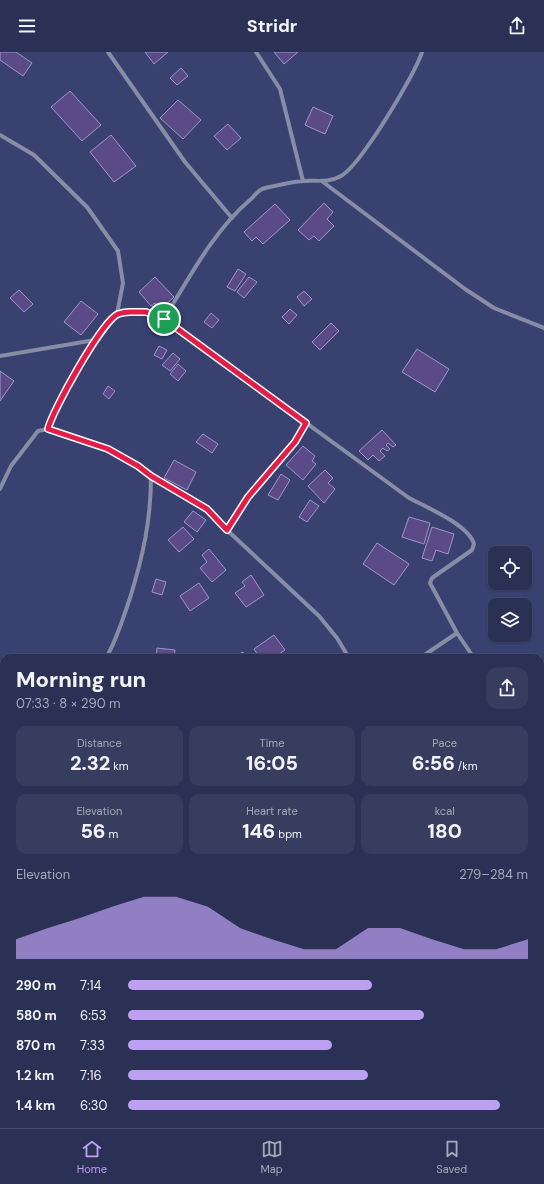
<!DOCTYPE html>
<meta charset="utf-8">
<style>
:root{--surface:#2a3154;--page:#363d5e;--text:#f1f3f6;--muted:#a5a9b8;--line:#464c6b;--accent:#bca0f2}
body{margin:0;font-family:"DM Sans",sans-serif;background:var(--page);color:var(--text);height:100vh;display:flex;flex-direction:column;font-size:15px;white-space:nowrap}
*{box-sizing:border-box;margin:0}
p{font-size:13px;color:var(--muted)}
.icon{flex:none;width:22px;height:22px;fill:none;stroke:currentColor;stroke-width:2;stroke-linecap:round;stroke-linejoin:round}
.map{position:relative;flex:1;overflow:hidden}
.sheet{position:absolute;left:0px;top:602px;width:544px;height:474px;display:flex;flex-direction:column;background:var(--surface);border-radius:12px 12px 0 0;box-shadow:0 1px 3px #0004,0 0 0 1px var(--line)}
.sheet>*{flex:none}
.buttons{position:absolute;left:488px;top:494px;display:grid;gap:8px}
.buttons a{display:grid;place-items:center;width:44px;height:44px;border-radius:8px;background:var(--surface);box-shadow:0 1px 3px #0004,0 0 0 1px var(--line);font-size:20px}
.pin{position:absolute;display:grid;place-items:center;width:34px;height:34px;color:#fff;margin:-17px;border:2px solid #fff;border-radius:50%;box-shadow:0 1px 4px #0007}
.round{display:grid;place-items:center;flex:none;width:42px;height:42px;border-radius:12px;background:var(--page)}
.overview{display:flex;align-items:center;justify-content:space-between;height:68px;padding:0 16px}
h1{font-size:22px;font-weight:800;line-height:30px}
.metrics{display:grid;grid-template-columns:repeat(3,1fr);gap:6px;height:68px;padding:4px 16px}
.metrics div{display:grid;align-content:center;border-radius:10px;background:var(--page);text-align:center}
.metrics b{font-size:20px;font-weight:800}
.metrics small{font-size:11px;font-weight:400}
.metrics p{font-size:11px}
.chart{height:112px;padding:8px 16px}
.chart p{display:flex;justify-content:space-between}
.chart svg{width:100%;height:72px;margin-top:4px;fill:var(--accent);opacity:.7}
ul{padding:0 16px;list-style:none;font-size:13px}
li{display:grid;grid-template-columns:64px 48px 1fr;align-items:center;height:30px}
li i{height:10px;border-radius:5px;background:var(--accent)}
header{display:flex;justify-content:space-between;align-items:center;height:52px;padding:0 16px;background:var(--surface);font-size:18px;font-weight:800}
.tabs{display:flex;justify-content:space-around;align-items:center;height:56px;border-top:1px solid var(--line);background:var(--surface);font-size:11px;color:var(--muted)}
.tabs a{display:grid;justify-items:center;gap:2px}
.tabs .active{color:var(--accent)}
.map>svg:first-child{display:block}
.building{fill:#5b4a88;stroke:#a195cc}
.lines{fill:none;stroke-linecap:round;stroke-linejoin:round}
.minor{stroke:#888da5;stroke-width:4}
.route-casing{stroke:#fff;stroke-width:8}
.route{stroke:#e11d48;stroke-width:5}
</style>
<header><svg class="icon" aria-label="menu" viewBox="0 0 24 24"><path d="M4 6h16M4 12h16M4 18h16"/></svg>Stridr<svg class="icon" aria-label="share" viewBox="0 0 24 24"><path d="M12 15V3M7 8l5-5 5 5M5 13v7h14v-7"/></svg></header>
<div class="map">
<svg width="544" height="1076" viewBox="0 0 544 1076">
<rect width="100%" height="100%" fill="#384170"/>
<!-- building -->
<path class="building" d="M0,0H16L32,11L23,24L0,8Z
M145,0H168L154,12Z
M274,0H298L284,12Z
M181,16L188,24L177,33L170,26Z
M70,39L101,73L82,89L51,55Z
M178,48L201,68L183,87L160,66Z
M313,55L333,64L325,82L305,73Z
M228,72L241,86L227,98L214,84Z
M111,83L136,114L114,130L90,100Z
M324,151L333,160L327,167L334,174L319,189L314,184L309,188L298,178Z
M275,152L290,168L263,192L256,185L252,189L244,180Z
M238,217L246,222L235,239L227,235Z
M155,225L174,245L161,257L155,251L151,254L139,240Z
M249,225L257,230L244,246L237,240Z
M19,238L33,252L24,260L10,246Z
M304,239L312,247L304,254L297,245Z
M81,249L98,262L81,283L64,270Z
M290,257L297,263L289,272L282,265Z
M211,261L219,268L212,276L204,270Z
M331,271L339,279L320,298L312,290Z
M159,294L167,298L162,307L154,303Z
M417,297L449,317L435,340L402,320Z
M173,301L180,307L170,319L162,313Z
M178,312L186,319L178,329L170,322Z
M0,319L14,329L0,349Z
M108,334L115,339L109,347L103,342Z
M382,378L396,393L393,395L388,391L386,393L390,397L387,399L383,396L380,399L385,404L379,409L373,403L368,408L359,399Z
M203,382L218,392L212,401L196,390Z
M303,394L315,404L312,409L316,412L303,428L286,413Z
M174,408L196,420L187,438L164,426Z
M325,418L333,426L328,431L335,437L324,451L308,434Z
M281,422L290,428L278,448L268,443Z
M310,448L319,454L307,470L299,465Z
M193,459L206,468L197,480L184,470Z
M409,465L430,471L424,492L402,485Z
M183,475L194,487L179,500L168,488Z
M432,475L454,482L448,502L436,498L432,509L422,506Z
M377,491L409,512L394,533L363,512Z
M209,497L226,518L212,530L200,516L207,510L202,503Z
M251,523L264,543L246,555L235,541L245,534L242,530Z
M156,527L166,530L162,543L152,540Z
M199,531L209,546L190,559L180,544Z
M274,583L285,598L273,606H260L254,597Z
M157,596L175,598L174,606H156Z
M243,600L246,606H232Z
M540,729L544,732V748L540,753Z
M4,772V782L0,780Z
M0,786L4,789L3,803L0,801Z
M544,793V817L540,814V798Z
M544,850V875L540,873V858Z
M540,888L544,890V903L540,901Z
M544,904V927L540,924V911Z
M0,968L4,970V983L0,981Z
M544,1026V1045L540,1044V1037Z
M0,1055L4,1057L0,1063Z
M2,1072L6,1076H0Z
M242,1072H259L258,1076H251Z
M271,1072H286L284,1076H269Z
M307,1072H329L328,1076H316L306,1074Z
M347,1072H374L373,1076H345Z
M440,1072H467L466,1076H440Z"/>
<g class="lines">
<!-- minor -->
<path class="minor" d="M108,0L185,110L232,166
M256,0L280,37L303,129
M0,83L34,103L87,155L118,199L123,231L117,262
M323,130L465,237L494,256L544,276
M164,267C189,226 214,178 251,147C254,144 258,139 262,137C268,135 297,129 304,129C317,128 327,131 339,125C358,118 416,21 422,0
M0,304L95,288
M48,377C53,357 100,274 116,263C130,254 151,262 164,267L409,446C426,455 469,473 474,492L472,498L432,526L430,531L457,581L474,606
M0,437L11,414L38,379L48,377L108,397L207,457L227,478L319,564L337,586L349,606
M227,478L248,445L295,390L306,371
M106,606C117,587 123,566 130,546C143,504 151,468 151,424
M420,606L457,581
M0,682L4,684
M540,714L544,718
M540,830L544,833
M540,945L544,937
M540,971L544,973"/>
</g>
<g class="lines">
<!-- route casing -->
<g class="route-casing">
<path id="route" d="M130,260H146L164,267L306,371L295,390L248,445L227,478L207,457L151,424L138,414L108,397L48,377C52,359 102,269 118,262C121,261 126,260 130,260Z"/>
</g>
<!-- route -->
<use href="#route" class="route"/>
</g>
</svg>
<div class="buttons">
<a><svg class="icon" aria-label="locate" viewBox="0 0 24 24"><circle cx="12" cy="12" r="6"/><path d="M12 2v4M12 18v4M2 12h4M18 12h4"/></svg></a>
<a><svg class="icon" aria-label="layers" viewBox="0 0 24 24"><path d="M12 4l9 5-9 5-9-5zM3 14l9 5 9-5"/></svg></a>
</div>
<div class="pin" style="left:164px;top:267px;background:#1e9e55"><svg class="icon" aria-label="arrive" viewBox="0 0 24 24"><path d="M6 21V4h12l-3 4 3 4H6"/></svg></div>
<section class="sheet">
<div class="overview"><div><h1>Morning run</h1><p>07:33 · 8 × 290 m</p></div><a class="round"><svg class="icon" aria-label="share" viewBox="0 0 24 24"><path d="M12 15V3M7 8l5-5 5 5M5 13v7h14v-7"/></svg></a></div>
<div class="metrics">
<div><p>Distance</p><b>2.32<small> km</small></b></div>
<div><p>Time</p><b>16:05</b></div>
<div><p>Pace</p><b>6:56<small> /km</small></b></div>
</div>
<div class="metrics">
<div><p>Elevation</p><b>56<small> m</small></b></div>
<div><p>Heart rate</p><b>146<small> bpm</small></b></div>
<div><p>kcal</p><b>180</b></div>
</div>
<div class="chart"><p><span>Elevation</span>279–284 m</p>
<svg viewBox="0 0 160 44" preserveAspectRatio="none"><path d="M0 44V32L10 25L20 19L30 12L40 6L50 6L60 12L70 25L80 32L90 38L100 38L110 25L120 25L130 32L140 38L150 38L160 32V44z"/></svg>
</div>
<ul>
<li><b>290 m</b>7:14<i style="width:61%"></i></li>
<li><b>580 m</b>6:53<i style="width:74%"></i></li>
<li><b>870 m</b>7:33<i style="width:51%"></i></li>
<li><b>1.2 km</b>7:16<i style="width:60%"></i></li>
<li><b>1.4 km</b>6:30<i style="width:93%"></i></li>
</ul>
</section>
</div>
<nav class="tabs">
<a class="active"><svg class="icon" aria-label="home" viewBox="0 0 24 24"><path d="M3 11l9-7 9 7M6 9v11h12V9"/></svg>Home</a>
<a><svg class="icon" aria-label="map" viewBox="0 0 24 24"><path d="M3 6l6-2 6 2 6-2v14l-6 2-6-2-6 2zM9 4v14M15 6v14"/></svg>Map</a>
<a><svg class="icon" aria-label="saved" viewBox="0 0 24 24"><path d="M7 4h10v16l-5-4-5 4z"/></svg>Saved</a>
</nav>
